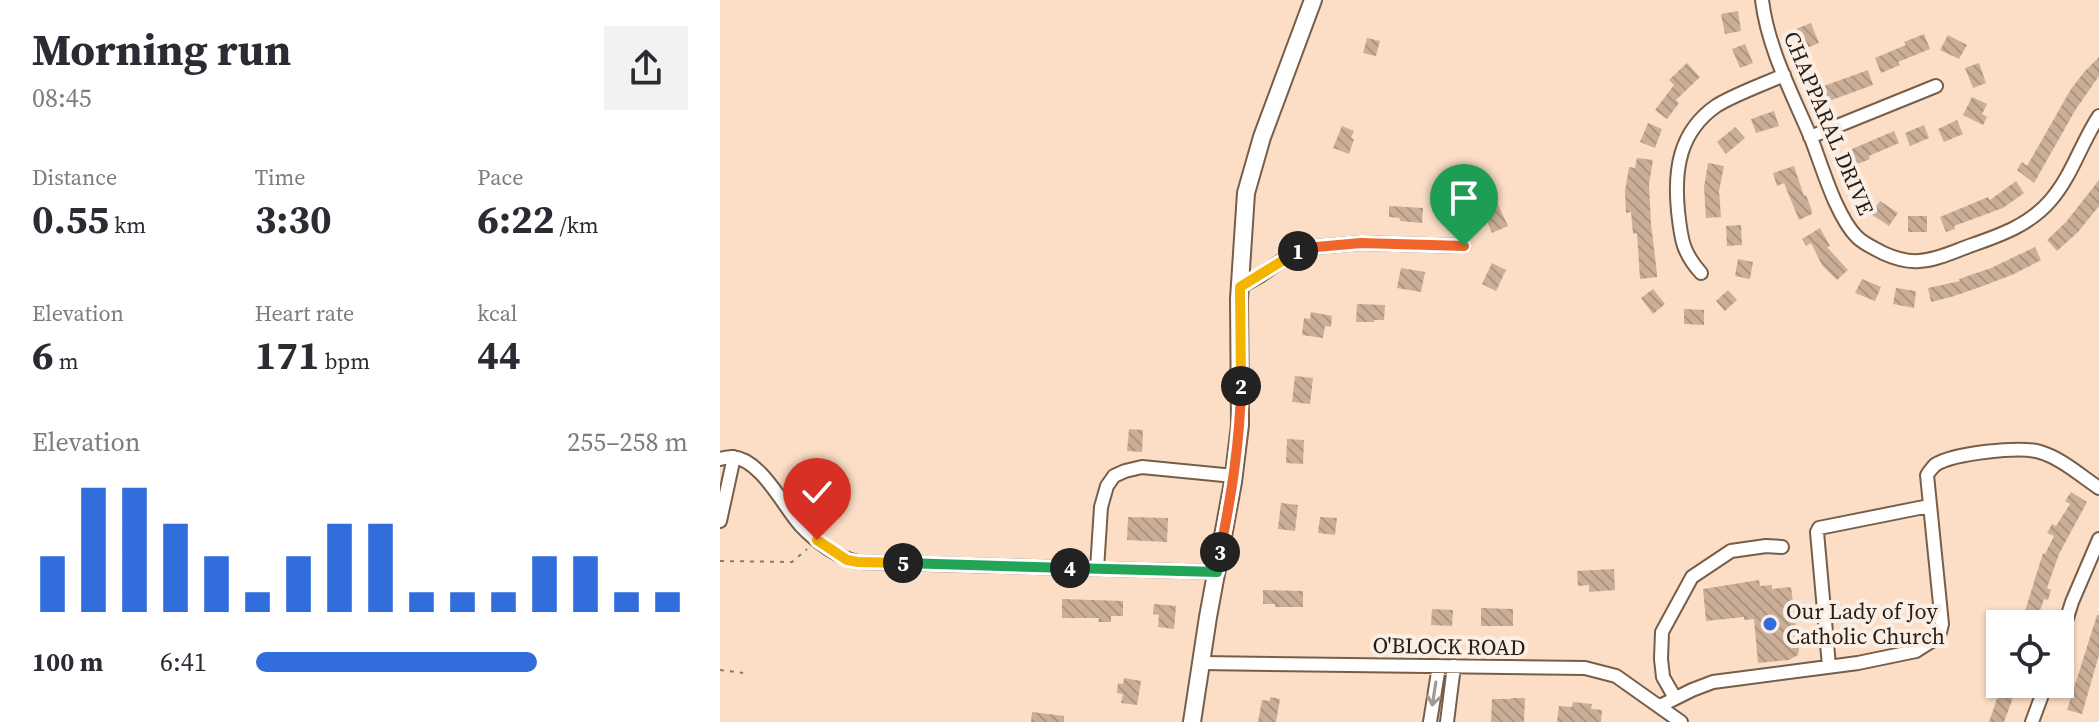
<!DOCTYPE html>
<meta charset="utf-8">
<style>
:root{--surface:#fff;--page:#f2f2f3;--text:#2b2b33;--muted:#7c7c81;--accent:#316edc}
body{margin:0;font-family:"Source Serif 4",serif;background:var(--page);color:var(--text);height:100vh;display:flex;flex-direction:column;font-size:30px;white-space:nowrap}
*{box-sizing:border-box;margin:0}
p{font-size:26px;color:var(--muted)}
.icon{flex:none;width:44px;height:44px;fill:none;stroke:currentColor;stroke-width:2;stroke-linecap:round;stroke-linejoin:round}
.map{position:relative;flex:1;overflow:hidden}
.sheet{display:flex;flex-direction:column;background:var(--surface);width:720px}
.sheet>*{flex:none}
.controls{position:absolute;left:1266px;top:610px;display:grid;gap:16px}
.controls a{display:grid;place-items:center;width:88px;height:88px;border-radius:0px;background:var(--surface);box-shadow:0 2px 6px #0004;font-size:40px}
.pin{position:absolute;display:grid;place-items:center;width:68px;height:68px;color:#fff;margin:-82px -34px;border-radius:50% 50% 50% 0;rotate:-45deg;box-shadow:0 0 8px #0007}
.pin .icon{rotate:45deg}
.km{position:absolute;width:40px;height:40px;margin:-20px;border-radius:50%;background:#222;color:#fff;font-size:22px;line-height:40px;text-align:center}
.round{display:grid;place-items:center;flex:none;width:84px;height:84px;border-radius:0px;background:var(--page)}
.summary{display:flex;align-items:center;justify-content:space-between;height:136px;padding:0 32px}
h1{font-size:44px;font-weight:700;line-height:60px}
.figures{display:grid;grid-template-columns:repeat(3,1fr);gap:12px;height:136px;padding:8px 32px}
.figures div{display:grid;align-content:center}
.figures b{font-size:40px;font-weight:700}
.figures small{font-size:22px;font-weight:400}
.figures p{font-size:22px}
.chart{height:224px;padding:16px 32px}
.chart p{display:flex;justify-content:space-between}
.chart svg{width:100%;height:144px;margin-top:8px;stroke:var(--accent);stroke-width:6}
ul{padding:0 32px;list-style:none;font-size:26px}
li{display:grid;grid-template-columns:128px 96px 1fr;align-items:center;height:60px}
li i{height:20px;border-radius:10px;background:var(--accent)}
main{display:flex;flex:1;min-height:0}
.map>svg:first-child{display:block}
.building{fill:url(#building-back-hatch)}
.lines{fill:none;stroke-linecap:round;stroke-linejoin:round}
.minor-casing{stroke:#775e49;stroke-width:16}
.major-casing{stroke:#775e49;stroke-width:20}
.path{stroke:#8d7969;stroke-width:2;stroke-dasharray:4 6;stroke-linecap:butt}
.minor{stroke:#fff;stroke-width:12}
.major{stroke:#fff;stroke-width:16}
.oneway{stroke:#9f9a96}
.split-1-casing{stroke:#fff;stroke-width:16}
.split-2-casing{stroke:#fff;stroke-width:16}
.split-3-casing{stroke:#fff;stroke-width:16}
.split-4-casing{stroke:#fff;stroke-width:16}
.split-5-casing{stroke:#fff;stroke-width:16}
.split-6-casing{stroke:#fff;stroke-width:16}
.split-1{stroke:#f0652b;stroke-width:10}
.split-2{stroke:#f5b400;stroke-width:10}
.split-3{stroke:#f0652b;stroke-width:10}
.split-4{stroke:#22a559;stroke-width:10}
.split-5{stroke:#22a559;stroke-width:10}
.split-6{stroke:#f5b400;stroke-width:10}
.poi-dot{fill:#316edc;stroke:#fbefe5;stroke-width:3}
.labels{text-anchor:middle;stroke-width:8;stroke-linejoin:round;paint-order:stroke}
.street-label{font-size:22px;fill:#291e15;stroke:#fbefe5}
.poi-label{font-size:22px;fill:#291e15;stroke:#fbefe5;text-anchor:start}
</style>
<main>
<section class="sheet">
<div class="summary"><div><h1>Morning run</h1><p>08:45</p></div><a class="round"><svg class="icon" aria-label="share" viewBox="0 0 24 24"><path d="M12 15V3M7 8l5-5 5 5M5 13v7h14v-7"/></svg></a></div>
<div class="figures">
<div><p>Distance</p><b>0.55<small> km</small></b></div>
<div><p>Time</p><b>3:30</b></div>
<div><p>Pace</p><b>6:22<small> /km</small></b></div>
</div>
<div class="figures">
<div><p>Elevation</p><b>6<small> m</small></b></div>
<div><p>Heart rate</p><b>171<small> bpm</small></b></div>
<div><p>kcal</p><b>44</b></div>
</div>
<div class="chart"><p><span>Elevation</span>255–258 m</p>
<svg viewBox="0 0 160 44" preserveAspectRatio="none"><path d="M5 44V27M15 44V6M25 44V6M35 44V17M45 44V27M55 44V38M65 44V27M75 44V17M85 44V17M95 44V38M105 44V38M115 44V38M125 44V27M135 44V27M145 44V38M155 44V38"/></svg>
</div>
<ul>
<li><b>100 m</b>6:41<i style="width:65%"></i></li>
</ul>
</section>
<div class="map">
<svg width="1379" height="722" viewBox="0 0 1379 722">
<defs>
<pattern id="building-back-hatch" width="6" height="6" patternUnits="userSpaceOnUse" patternTransform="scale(2)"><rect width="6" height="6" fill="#caae97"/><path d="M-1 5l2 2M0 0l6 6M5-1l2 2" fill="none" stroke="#ae9581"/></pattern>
</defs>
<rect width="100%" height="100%" fill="#fbdec5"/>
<!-- building -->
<path class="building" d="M1018,11L1021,31L1005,34L1001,14Z
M1091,23L1099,43L1084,49L1076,29Z
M1204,34L1210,49L1178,62L1180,65L1161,73L1155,58L1186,45L1184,42Z
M1228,35L1247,45L1239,59L1220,50Z
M647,38L660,41L656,56L643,53Z
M1025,44L1033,63L1020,68L1012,49Z
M1379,57V76L1356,109L1314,183L1297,170L1302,162L1307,166L1351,89L1365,71Z
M967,63L980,77L956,100L959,103L947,119L935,110L954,85L949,80Z
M1259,63L1266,83L1253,88L1245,68Z
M1148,70L1153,85L1106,102L1101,87Z
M1252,97L1267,104L1262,114L1267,117L1263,125L1243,115Z
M1054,111L1059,126L1036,133L1031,119Z
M1237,120L1243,134L1224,142L1218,129Z
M928,123L942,129L935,148L920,142Z
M1204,125L1209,138L1190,146L1185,133Z
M622,126L634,131L631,138L634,139L629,154L613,148Z
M1015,127L1025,138L1006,154L997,142Z
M1174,131L1179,143L1149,156L1150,159L1130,167L1125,152Z
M917,158L933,160L929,184L931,224L937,273V277L920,279L917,233L913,234L911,212L906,213L905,191L909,167L915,168Z
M988,163L1004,166L999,191L1001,217L986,218L984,187Z
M1074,166L1084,196L1086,195L1092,211V214L1079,220L1064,183L1057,186L1053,173Z
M1379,180V206L1358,232L1337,251L1327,240L1346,222Z
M1296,181L1304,193L1283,208L1234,226L1235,229L1226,232L1220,217L1268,197L1270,200Z
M776,200L788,226L772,233L761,207Z
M1160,201L1178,213L1169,226L1151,214Z
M669,206L703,208L702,223L680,221V218L669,217Z
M1188,216H1207V232H1188Z
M1021,225L1022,245L1007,246L1006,226Z
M1100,228L1110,246L1107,247L1128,270L1117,280L1102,265L1091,243L1086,246L1082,239Z
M1315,247L1321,260L1294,274L1263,286L1231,297L1211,302L1208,288L1240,281L1239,279L1271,268Z
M1018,259L1033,262L1030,279L1015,276Z
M772,263L786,270L776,291L762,284Z
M681,268L705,272L701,292L677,288Z
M1142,279L1161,287L1155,301L1135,293Z
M1176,288L1196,291L1194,308L1173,304Z
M933,289L945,304L933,314L921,298Z
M1008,290L1017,300L1005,311L996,301Z
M637,304L665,305L664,320H654V322H636Z
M964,309L984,310V325L964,324Z
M591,312L612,316L611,327L605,326L603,338L582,335L584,318L590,319Z
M575,376L593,378L590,404L572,402Z
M409,429L423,430L422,452L407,451Z
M567,439L584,440L583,464L566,463Z
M1351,492L1367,502L1339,554L1327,588L1331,590L1328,600L1324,599L1317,619L1328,622L1327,624H1301L1323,553L1325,554L1334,536L1327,533L1332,524L1336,526L1350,504L1345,501Z
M561,503L578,505L575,531L558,529Z
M408,517L448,518L447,542L407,540Z
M600,517L617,518L615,535L598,533Z
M894,569L895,590L869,592V585L858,586L857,571Z
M1039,580L1040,586L1052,585V589L1071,587L1079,649L1078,655L1069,660L1038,663L1034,619L1024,620V617L986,621L983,589Z
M543,590L583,591V607H555V604H543Z
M342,599L403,601V616H391V622H378L379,618H342Z
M434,604L456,606L454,629L438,627L439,615L433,614Z
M761,608L793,609V626H761Z
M712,609L733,610L732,626L711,625Z
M1377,615H1379V655L1362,714L1347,710Z
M404,678L421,681L417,705L401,703L403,694L397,693L398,683L403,684Z
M1282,684H1298L1284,722H1269Z
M550,697L560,699L556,722H538L542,700L550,701Z
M791,698H805L804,722H771L772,699H791Z
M853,702L872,704L871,709L882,710L881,722H837L839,706L852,707Z
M312,712L344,716V722H311Z"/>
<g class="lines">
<!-- minor casing -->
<g class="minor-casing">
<path id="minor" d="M1042,0C1048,49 1072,93 1091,138C1102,166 1116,216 1137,237C1144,244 1154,248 1163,253C1174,258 1187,262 1199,261C1217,260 1235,251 1252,245C1281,235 1309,225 1330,201C1352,176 1361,143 1379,116
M1090,137L1216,86
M981,273C962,252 961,238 958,211C954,170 959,132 996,106C1013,95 1044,84 1064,75
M520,287L540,276L568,256L585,248L641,243L744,246
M0,459C4,458 8,457 12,457C41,459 63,506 81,526C95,541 118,558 138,562L497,572
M0,521L14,457
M377,569L381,507L387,486L394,476L405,471L422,467L514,476
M1340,640L1352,602L1379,539
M480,663L865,668L896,676L961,722
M1109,666L1097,532L1099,528L1209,506
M955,698L943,677L941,659L942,632L972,577L1011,551L1046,546L1062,547
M940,706L972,690L993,682L1138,663L1196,651L1215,639L1220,632L1222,624L1207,475C1207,474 1214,466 1215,465C1233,453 1300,446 1320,452C1341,458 1361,476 1379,488
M710,722L719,666
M727,722L734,666
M1312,722L1326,684"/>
</g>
<!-- major casing -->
<g class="major-casing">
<path id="major" d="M472,722L488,617L513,482L520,425L519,299L526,193L542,137L593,0"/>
</g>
<!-- path -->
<path class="path" d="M0,561L72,562L87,549
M0,670L23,673"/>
<!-- minor -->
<use href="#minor" class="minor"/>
<!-- major -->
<use href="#major" class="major"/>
</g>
<!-- one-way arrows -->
<defs><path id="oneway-shaft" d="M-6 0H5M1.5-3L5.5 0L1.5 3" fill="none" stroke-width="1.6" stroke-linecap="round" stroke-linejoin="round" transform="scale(2)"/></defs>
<use class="oneway" href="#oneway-shaft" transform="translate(714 694) rotate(99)"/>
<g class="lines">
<!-- split-1 casing -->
<g class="split-1-casing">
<path id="split-1" d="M578,251L585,248L641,243L744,246"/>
</g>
<!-- split-2 casing -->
<g class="split-2-casing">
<path id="split-2" d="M521,386L520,287L578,251"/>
</g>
<!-- split-3 casing -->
<g class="split-3-casing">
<path id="split-3" d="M500,552C511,497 520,443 521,386"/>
</g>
<!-- split-4 casing -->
<g class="split-4-casing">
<path id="split-4" d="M350,568L497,572L500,552"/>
</g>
<!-- split-5 casing -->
<g class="split-5-casing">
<path id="split-5" d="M183,563L350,568"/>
</g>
<!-- split-6 casing -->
<g class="split-6-casing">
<path id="split-6" d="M97,540L127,560L138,562L183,563"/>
</g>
<!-- split-1 -->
<use href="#split-1" class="split-1"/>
<!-- split-2 -->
<use href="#split-2" class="split-2"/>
<!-- split-3 -->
<use href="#split-3" class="split-3"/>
<!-- split-4 -->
<use href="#split-4" class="split-4"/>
<!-- split-5 -->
<use href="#split-5" class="split-5"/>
<!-- split-6 -->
<use href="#split-6" class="split-6"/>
</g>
<!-- markers -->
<circle class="poi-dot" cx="1050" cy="624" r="8"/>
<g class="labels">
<!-- street labels -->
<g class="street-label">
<text transform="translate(1109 123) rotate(67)" y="8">CHAPPARAL DRIVE</text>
<text transform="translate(729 646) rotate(1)" y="8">O'BLOCK ROAD</text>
</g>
<!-- poi labels -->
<g class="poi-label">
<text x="1066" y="619">Our Lady of Joy<tspan x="1066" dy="25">Catholic Church</tspan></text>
</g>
</g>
</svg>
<div class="controls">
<a><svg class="icon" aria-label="locate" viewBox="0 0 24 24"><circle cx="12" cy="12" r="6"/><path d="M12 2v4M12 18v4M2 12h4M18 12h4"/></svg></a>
</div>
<div class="pin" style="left:744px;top:246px;background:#1e9e55"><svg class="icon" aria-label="arrive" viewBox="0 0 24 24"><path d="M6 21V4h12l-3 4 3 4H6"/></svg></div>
<div class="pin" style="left:97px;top:540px;background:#d93025"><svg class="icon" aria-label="check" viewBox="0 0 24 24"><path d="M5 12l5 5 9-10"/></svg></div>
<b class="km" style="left:578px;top:251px">1</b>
<b class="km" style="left:521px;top:386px">2</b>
<b class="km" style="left:500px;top:552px">3</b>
<b class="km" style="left:350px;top:568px">4</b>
<b class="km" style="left:183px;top:563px">5</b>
</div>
</main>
